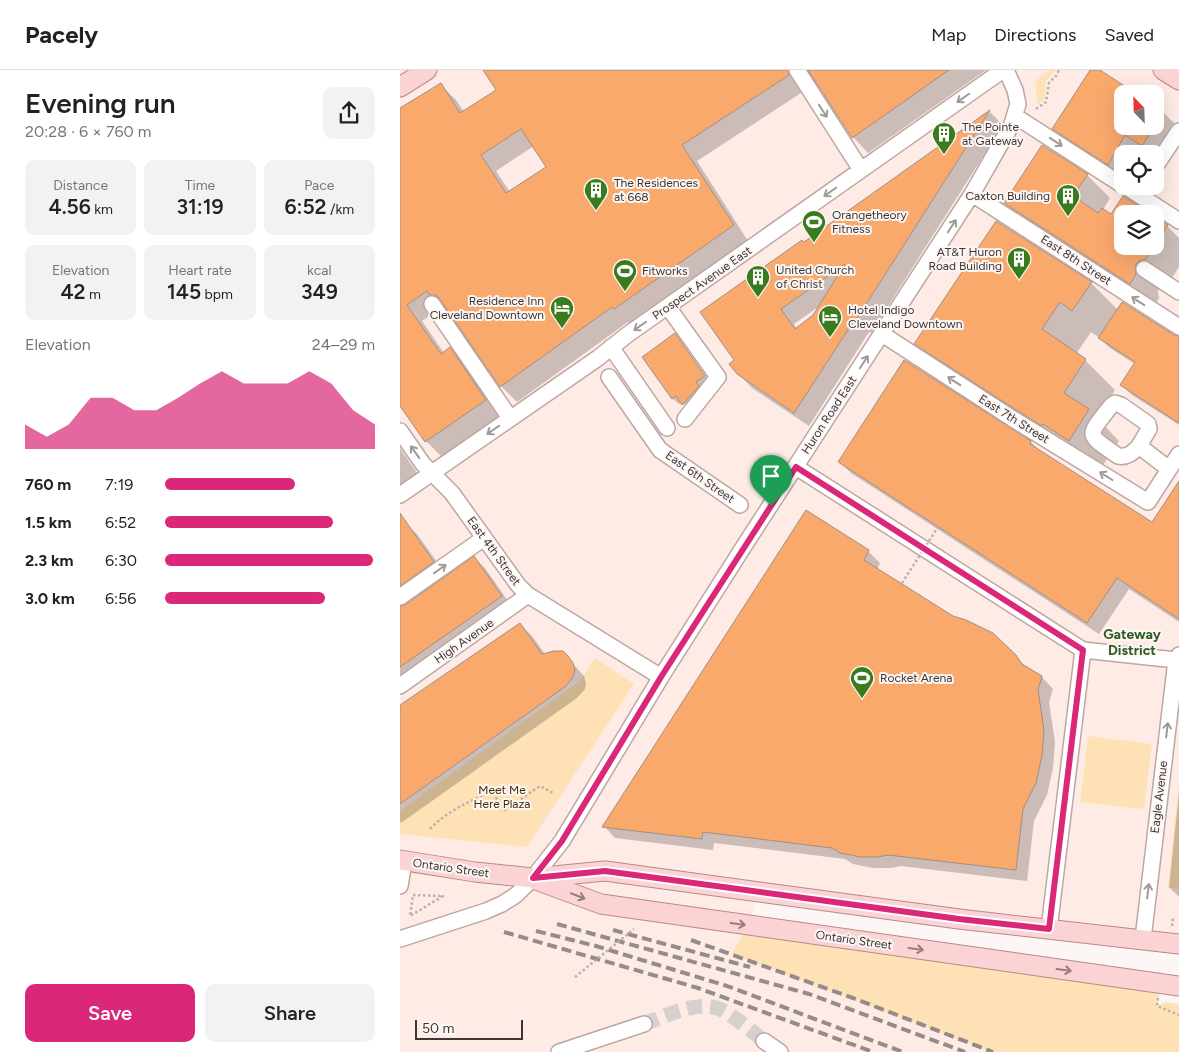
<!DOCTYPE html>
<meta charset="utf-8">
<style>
:root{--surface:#fff;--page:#f2f2f2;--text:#222;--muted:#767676;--line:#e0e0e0;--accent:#db2777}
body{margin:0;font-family:Figtree,sans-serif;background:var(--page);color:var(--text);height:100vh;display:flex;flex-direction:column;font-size:19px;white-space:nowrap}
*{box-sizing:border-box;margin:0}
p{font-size:16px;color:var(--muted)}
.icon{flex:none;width:28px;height:28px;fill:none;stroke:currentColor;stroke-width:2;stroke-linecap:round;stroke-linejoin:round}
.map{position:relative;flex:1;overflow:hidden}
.sheet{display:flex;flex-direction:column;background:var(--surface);width:400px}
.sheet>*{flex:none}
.needle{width:32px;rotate:337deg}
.fabs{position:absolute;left:714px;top:15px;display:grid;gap:10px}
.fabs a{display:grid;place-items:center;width:50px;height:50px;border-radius:10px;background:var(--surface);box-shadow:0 5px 20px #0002;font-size:25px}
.scale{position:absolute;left:15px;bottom:12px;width:108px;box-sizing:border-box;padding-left:5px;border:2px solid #3e3533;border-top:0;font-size:14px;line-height:18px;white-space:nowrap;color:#3e3533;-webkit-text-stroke:4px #fcf7f5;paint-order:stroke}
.pin{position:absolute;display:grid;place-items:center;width:42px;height:42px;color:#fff;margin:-51px -21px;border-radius:50% 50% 50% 0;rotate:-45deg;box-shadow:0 0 5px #0007}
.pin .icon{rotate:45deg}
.round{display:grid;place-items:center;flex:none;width:52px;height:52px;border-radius:10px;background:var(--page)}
.overview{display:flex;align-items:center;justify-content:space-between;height:85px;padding:0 25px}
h1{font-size:28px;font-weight:600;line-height:38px}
.figures{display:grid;grid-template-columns:repeat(3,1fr);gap:8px;height:85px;padding:5px 25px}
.figures div{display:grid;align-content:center;border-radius:10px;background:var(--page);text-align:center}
.figures b{font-size:21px;font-weight:600}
.figures small{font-size:14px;font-weight:400}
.figures p{font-size:14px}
.chart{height:140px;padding:10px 25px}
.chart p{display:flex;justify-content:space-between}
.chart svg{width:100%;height:90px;margin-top:5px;fill:var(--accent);opacity:.7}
.primary-button{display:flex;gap:10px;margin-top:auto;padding:10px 25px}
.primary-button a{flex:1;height:58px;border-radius:10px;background:var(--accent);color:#fff;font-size:20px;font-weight:600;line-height:58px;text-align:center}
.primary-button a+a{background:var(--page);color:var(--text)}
ul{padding:0 25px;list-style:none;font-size:16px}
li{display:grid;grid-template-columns:80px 60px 1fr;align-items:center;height:38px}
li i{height:12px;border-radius:6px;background:var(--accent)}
header{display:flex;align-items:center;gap:30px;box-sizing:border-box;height:70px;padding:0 25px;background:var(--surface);border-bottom:1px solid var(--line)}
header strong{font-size:24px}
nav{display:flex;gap:28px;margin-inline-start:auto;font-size:18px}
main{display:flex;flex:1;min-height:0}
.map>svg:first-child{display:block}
.built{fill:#feebe5;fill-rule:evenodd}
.green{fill:#ffe1b6}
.shadow{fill:#0003;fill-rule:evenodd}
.building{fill:#faa96d;stroke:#a08f83;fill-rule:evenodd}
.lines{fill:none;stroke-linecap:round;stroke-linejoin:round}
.minor-tunnel{stroke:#d6d0ce;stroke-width:15;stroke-dasharray:15 8;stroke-linecap:butt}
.minor-casing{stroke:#bda7a1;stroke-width:18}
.major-casing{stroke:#b78889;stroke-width:21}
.path{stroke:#b8b1af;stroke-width:2.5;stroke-dasharray:2.5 2.5;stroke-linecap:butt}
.minor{stroke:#fff;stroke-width:15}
.major{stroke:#fbd3d4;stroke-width:19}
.rail{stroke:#938c8a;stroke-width:4;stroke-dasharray:10 5;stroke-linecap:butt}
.path-bridge{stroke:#b8b1af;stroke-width:2.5;stroke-dasharray:2.5 2.5;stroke-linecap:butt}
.oneway{stroke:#9e9a99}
.oneway2{stroke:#937c7b}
.route-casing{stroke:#fff;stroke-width:10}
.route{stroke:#db2777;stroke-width:6}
.labels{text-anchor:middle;stroke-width:4;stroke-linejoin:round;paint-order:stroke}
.poi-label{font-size:12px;fill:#3e3533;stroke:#fcf7f5;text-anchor:start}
.street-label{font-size:12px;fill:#3e3533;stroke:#fcf7f5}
.park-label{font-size:12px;fill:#412b04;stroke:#fcf7f5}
.neighbourhood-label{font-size:14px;font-weight:bold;fill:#305b20;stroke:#fcf7f5}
</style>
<header>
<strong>Pacely</strong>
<nav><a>Map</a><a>Directions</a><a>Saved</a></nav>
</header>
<main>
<section class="sheet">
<div class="overview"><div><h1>Evening run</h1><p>20:28 · 6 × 760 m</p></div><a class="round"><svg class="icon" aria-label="share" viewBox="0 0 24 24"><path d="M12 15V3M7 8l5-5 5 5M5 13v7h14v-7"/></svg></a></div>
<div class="figures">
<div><p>Distance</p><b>4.56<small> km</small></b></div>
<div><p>Time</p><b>31:19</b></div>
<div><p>Pace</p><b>6:52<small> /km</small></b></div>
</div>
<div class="figures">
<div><p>Elevation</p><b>42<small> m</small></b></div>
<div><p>Heart rate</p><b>145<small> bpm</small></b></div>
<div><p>kcal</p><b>349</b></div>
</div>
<div class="chart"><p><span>Elevation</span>24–29 m</p>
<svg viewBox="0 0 160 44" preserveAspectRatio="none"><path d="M0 44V32L10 38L20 32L30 19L40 19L50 25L60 25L70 19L80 12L90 6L100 12L110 12L120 12L130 6L140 12L150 25L160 32V44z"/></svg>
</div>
<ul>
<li><b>760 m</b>7:19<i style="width:62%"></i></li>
<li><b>1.5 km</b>6:52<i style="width:80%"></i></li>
<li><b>2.3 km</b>6:30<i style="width:99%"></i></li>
<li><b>3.0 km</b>6:56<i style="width:76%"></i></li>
</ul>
<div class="primary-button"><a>Save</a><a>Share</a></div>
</section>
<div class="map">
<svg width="779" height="982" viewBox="0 0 779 982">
<rect width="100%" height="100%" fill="#fcf7f5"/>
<!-- built -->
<path class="built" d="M0,0H779V874L359,821L349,855L333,884L592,982H0ZM722,24H755V56H722ZM722,84H755V116H722ZM722,144H755V176H722Z"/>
<!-- green -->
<path class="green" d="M650,0H655V1L646,11L645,29L638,34L635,13L639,8Z
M195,588L234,614L127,777L0,764V741L180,611Z
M688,666L752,674L744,739L680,732Z
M779,711V819L768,818Z
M349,855L761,913L757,936L766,932L779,934V982H592L331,884Z"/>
<!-- shadow -->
<path class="shadow" d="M84,0H586L468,83L453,67L413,6L407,8L404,21L297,91L348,171L230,254L228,252L117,332L101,316L49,240H46L42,237L22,251L44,283L50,279L66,294L101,346L42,387L26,371L0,333V41L40,14L56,30L64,42L98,21ZM134,76L148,98L110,122L96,101Z
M692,0H698L722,24V56H755V37L764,43L776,55L755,84H749L738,77L734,84H722V104L721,106L666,71L653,58Z
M590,42L603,55L471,263L469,262L409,356L352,318L338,303L336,291L404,173ZM421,235L414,246L397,259L394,254Z
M687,105L710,128L703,140L711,145L722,144V176H755V148L767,156L779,168V197L769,213L759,218L758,223L759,228L754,237L629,157L605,133Z
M691,213L718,240L779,268V355L732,325L722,315L735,294L710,278L700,268L691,262L676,284L685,290L715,320L697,348L719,371L700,400L546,304L516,274Z
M275,265L310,312L289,339L282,332L279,334L273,329L243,288Z
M631,372L640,381L753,454L779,413V552L729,519L699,564L451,403L440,392Z
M0,378L19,406L0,419Z
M6,454L17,464L44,502L4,530L2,537L6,536L74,488L85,498L112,537L0,615V458Z
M468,481L480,493L477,500L615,586L628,599L642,607L653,619L649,632L655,672L653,698L647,725L634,751L627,811L501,796L491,798H473L453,794L445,789L314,773L313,780L215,768L204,756Z
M120,554L132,566L145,584L162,583L174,595L184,606L186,613L185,619L177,628L1,753L0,751V636Z
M779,723V827L769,817Z"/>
<!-- building -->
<path class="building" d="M83,0H388L389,5L282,75L334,155L214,239L212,237L100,317L39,228L36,225H29L27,221L7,235L41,284L50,277L86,330L25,372L0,336V38L41,13L60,43L96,20ZM121,59L146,97L106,123L81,85Z
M408,0H549L452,68Z
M690,0H700L737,24H722V56H755L742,76L725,65L708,95L652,59Z
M590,40L456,250L455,249L394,343L337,304L329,294L334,290L300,242L402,170L404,172ZM445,194L413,245L395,259L381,239Z
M642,75L688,104L673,126L698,143L702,138L711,144L723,126L751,144H722V176H754L745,190H740L736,194L735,199L736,204L730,214L604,133Z
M755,147L768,155L755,175Z
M596,151L692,212L672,241L660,232L642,259L686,289L664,323L689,339L669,371L643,354L642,356L618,341L514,274Z
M722,232L774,265L779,266V353L720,315L735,292L698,268Z
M275,263L305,306L296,312L299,316L282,335L276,326L272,329L242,287Z
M504,290L631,371L630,374L752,452L779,411V549L717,508L687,553L438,392Z
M406,440L469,480L464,490L553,546L566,550L593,563L616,585L622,594L642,606L638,620L644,660L642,686L636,713L623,739L616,800L488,785L478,787H461L440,783L432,778L303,762L302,769L202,757Z
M0,443L34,492L0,516Z
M74,486L102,526L0,597V536L5,535Z
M120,553L142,584L154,581H163L168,586L173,593L175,600L173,607L166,616L0,734V635Z"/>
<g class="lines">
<!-- minor-tunnel -->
<path class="minor-tunnel" d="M244,954C266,946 296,930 320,939C330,943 354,963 364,971"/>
<!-- minor casing -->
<g class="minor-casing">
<path id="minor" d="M397,0L461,100
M615,46L722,115
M755,97L779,61
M725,116L779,151
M572,124L779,257
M744,199L779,222
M32,234L110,348
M268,237L318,307L285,349
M482,264L613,349L748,432L779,384
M211,277L267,358
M209,307L260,380L340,435
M0,361L23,394L52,423L118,515L128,525L261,607
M739,376L749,359L748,354L721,335L715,333L711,336C686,368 686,363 718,386C727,388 734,382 739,376L769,399
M396,397L683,580L776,590
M0,425L198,288L227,265L603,0
M0,527L84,468
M0,616L128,525
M0,816L4,791
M649,859L683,580
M0,869L86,841L102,834L116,825L133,808L162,771L261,607L346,473L572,124L612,54L618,34L615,20L606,0
M743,869L776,590L779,585
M364,971L380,982
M159,982L244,954"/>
</g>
<!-- major casing -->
<g class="major-casing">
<path id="major" d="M763,0L779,10
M0,17L27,0
M0,790L75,802L133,808L205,801L559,849L779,874
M136,810L201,834L779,916"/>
</g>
<!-- path -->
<path class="path" d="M636,39L646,32L649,13L656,6L659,0
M30,759C47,741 69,732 91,721L105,740L140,716L153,723
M13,825L43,826L10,846Z
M772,856L773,848
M758,928L757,936L779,945"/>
<!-- minor -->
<use href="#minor" class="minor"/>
<!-- major -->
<use href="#major" class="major"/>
<!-- rail -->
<path class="rail" d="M157,854L409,924L565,982
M213,860L350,897
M136,861L196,876L327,916L503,982
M104,862L298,918L473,982
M291,870L453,928L593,982"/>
<!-- path-bridge -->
<path class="path-bridge" d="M502,513L538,457
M175,907L234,859"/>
</g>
<!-- one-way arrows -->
<defs><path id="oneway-shaft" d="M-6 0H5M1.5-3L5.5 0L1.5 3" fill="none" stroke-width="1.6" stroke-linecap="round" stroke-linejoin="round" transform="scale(1.25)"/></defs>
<g class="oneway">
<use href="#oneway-shaft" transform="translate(563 28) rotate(145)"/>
<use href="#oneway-shaft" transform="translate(423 41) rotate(57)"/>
<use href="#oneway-shaft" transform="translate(656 72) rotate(33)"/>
<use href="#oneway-shaft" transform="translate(430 122) rotate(145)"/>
<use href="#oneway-shaft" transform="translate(552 156) rotate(-57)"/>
<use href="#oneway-shaft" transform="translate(738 231) rotate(-147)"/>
<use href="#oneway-shaft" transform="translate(240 256) rotate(145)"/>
<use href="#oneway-shaft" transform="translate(464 292) rotate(-57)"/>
<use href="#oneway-shaft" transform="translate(554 311) rotate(-147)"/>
<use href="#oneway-shaft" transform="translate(93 360) rotate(145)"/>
<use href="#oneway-shaft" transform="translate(15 382) rotate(-125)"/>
<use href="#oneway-shaft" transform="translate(706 406) rotate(-148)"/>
<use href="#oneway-shaft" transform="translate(40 499) rotate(-35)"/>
<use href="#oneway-shaft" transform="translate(767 660) rotate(-83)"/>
<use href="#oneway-shaft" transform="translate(748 821) rotate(-83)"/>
</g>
<g class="oneway2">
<use href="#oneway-shaft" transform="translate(178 826) rotate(21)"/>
<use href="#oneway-shaft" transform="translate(338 854) rotate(8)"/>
<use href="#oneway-shaft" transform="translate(516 879) rotate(8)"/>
<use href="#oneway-shaft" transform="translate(664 900) rotate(8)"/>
</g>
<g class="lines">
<!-- route casing -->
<g class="route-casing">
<path id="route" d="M396,397L683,580L649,859L559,849L205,801L133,808L162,771L261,607Z"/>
</g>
<!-- route -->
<use href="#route" class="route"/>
</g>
<!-- icons -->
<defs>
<g id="building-pin" transform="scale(1.25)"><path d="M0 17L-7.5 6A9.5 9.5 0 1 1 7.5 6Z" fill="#3a7c1d" stroke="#fcf7f5"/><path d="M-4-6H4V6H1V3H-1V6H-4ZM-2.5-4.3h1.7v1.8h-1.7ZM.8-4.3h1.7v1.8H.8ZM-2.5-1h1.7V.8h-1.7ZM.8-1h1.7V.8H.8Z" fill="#fff"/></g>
<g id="stadium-pin" transform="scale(1.25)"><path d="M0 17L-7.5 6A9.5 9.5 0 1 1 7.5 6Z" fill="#3a7c1d" stroke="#fcf7f5"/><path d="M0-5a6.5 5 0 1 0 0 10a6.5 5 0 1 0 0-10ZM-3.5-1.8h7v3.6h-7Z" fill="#fff"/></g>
<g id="hotel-pin" transform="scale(1.25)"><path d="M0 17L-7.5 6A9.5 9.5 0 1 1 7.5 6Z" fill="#3a7c1d" stroke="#fcf7f5"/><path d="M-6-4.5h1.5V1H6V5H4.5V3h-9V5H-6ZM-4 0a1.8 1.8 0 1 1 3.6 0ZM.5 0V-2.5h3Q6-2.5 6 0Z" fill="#fff"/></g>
</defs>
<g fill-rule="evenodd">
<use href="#building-pin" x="544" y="64"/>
<use href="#building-pin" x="196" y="120"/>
<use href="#building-pin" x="668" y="126"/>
<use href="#stadium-pin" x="414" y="152"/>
<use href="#building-pin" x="619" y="189"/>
<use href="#stadium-pin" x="225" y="201"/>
<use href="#building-pin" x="358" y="207"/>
<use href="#hotel-pin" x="162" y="238"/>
<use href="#hotel-pin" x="430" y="247"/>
<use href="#stadium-pin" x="462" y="608"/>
</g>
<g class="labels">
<!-- poi labels -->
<g class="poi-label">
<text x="562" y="61">The Pointe<tspan x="562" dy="14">at Gateway</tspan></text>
<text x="214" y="117">The Residences<tspan x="214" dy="14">at 668</tspan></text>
<text x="650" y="130" text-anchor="end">Caxton Building</text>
<text x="432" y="149">Orangetheory<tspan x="432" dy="14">Fitness</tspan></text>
<text x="602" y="186" text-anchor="end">AT&amp;T Huron<tspan x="602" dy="14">Road Building</tspan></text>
<text x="376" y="204">United Church<tspan x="376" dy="14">of Christ</tspan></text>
<text x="242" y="205">Fitworks</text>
<text x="144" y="235" text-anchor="end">Residence Inn<tspan x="144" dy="14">Cleveland Downtown</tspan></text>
<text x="448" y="244">Hotel Indigo<tspan x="448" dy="14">Cleveland Downtown</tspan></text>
<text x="480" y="612">Rocket Arena</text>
</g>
<!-- street labels -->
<g class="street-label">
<text transform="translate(676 190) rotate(33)" y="4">East 8th Street</text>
<text transform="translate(302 213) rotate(-35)" y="4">Prospect Avenue East</text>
<text transform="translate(429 345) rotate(-57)" y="4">Huron Road East</text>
<text transform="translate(614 349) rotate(32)" y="4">East 7th Street</text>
<text transform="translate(300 407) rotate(35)" y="4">East 6th Street</text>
<text transform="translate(94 481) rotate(54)" y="4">East 4th Street</text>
<text transform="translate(64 571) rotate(-35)" y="4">High Avenue</text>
<text transform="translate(759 727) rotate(-83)" y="4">Eagle Avenue</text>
<text transform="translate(51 798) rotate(8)" y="4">Ontario Street</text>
<text transform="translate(454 870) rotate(8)" y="4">Ontario Street</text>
</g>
<!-- park labels -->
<g class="park-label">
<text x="102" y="724">Meet Me<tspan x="102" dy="14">Here Plaza</tspan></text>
</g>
<!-- neighbourhood labels -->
<g class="neighbourhood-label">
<text x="732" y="569">Gateway<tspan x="732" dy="16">District</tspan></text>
</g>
</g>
</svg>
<div class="fabs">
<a><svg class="needle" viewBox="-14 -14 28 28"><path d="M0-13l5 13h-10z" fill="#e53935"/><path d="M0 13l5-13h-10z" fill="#767676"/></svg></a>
<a><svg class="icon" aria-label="locate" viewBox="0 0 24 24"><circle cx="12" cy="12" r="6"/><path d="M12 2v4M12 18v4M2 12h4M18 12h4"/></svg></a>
<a><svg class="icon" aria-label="layers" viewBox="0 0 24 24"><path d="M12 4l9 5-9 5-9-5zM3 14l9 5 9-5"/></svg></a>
</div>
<div class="scale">50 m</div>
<div class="pin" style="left:371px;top:436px;background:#1e9e55"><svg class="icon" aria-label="arrive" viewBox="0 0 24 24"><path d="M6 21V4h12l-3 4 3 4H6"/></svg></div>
</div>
</main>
